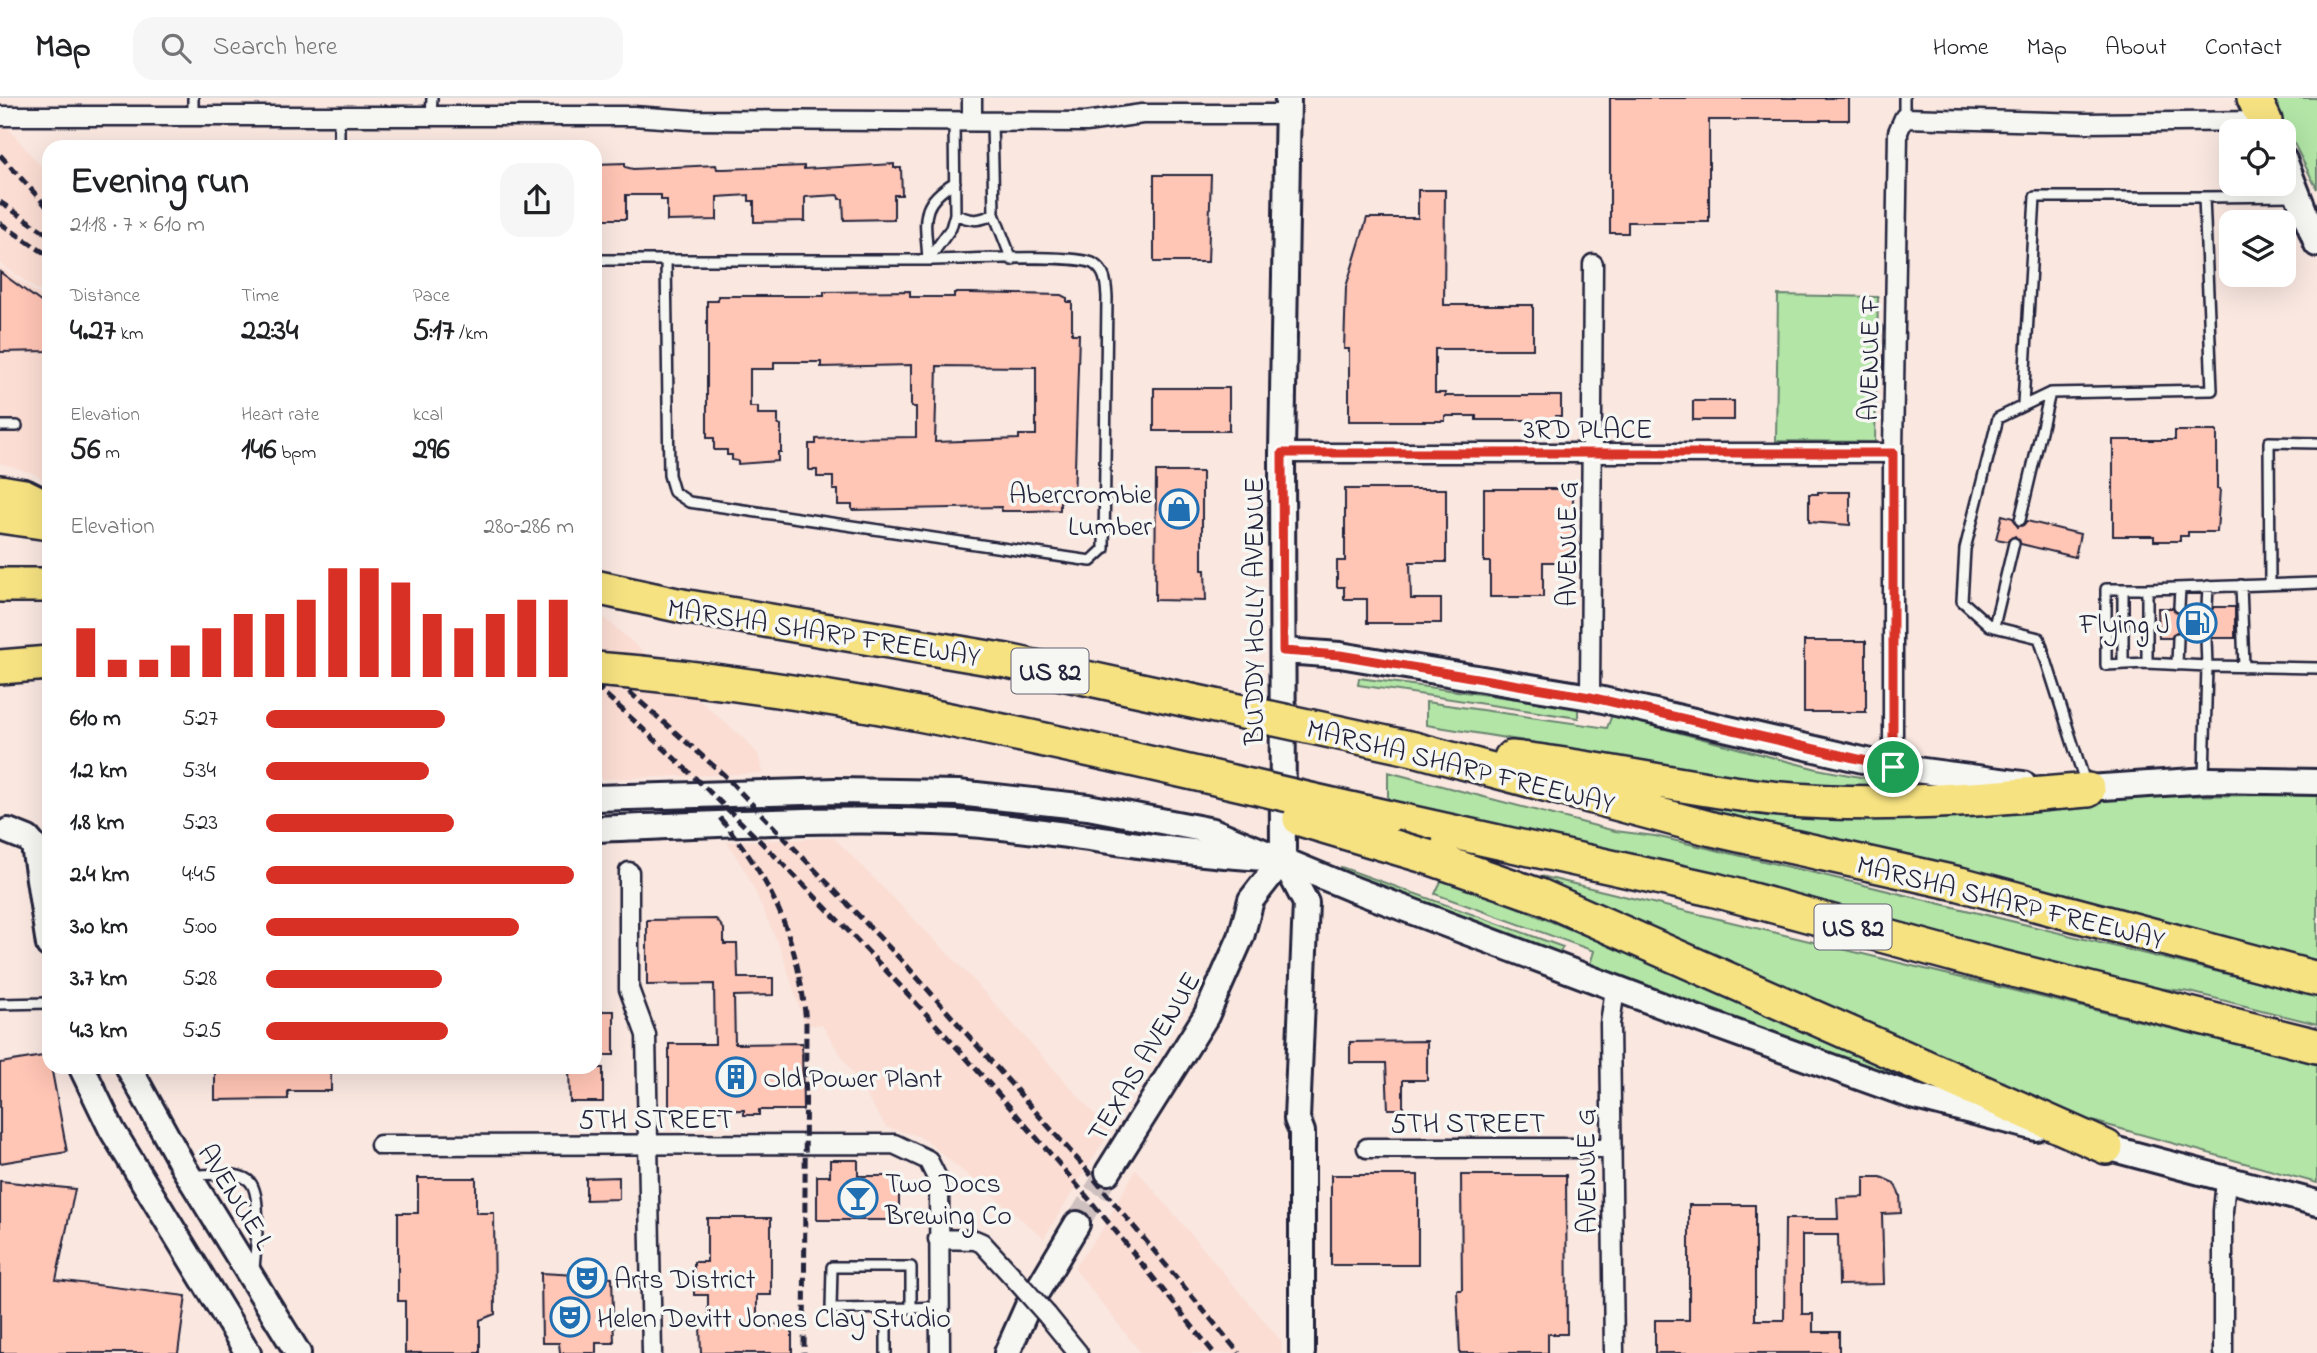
<!DOCTYPE html>
<meta charset="utf-8">
<style>
:root{--surface:#fff;--page:#f6f6f6;--text:#202124;--muted:#757577;--line:#e0e0e0;--accent:#d93025}
body{margin:0;font-family:"Indie Flower",sans-serif;background:var(--page);color:var(--text);height:100vh;display:flex;flex-direction:column;font-size:26px;white-space:nowrap}
*{box-sizing:border-box;margin:0}
p{font-size:23px;color:var(--muted)}
.icon{flex:none;width:38px;height:38px;fill:none;stroke:currentColor;stroke-width:2;stroke-linecap:round;stroke-linejoin:round}
.map{position:relative;flex:1;overflow:hidden}
.drawer{position:absolute;left:42px;top:42px;width:560px;height:934px;display:flex;flex-direction:column;background:var(--surface);border-radius:21px;box-shadow:0 7px 28px #0002}
.drawer>*{flex:none}
.tools{position:absolute;left:2219px;top:21px;display:grid;gap:14px}
.tools a{display:grid;place-items:center;width:77px;height:77px;border-radius:14px;background:var(--surface);box-shadow:0 7px 28px #0002;font-size:35px}
.pin{position:absolute;display:grid;place-items:center;width:60px;height:60px;color:#fff;margin:-30px;border:4px solid #fff;border-radius:50%;box-shadow:0 2px 7px #0007}
.round{display:grid;place-items:center;flex:none;width:74px;height:74px;border-radius:21px;background:var(--page)}
.head{display:flex;align-items:center;justify-content:space-between;height:119px;padding:0 28px}
h1{font-size:38px;font-weight:800;line-height:52px}
.stats{display:grid;grid-template-columns:repeat(3,1fr);gap:10px;height:119px;padding:7px 28px}
.stats div{display:grid;align-content:center}
.stats b{font-size:30px;font-weight:800}
.stats small{font-size:19px;font-weight:400}
.stats p{font-size:19px}
.chart{height:196px;padding:14px 28px}
.chart p{display:flex;justify-content:space-between}
.chart svg{width:100%;height:126px;margin-top:7px;stroke:var(--accent);stroke-width:6}
ul{padding:0 28px;list-style:none;font-size:23px}
li{display:grid;grid-template-columns:112px 84px 1fr;align-items:center;height:52px}
li i{height:18px;border-radius:9px;background:var(--accent)}
header{display:flex;align-items:center;gap:42px;box-sizing:border-box;height:98px;padding:0 35px;background:var(--surface);border-bottom:2px solid var(--line)}
header strong{font-size:33px}
nav{display:flex;gap:38px;margin-inline-start:auto;font-size:24px}
.search{width:490px;height:63px;background:var(--page);display:flex;align-items:center;gap:18px;box-sizing:border-box;padding:0 24px;border-radius:21px;color:var(--muted);font-size:26px}
.map>svg:first-child{display:block}
.built{fill:#fbddd3}
.green{fill:#b2e5a6;stroke:#6a8470;stroke-width:2}
.building{fill:#ffc5b5;stroke:#22223b;stroke-width:2;fill-rule:evenodd}
.lines{fill:none;stroke-linecap:round;stroke-linejoin:round}
.secondary-tunnel{stroke:#cec0bf;stroke-width:24;stroke-dasharray:24 12;stroke-linecap:butt}
.service-casing{stroke:#22223b;stroke-width:14}
.minor-casing{stroke:#22223b;stroke-width:23}
.secondary-casing{stroke:#22223b;stroke-width:30}
.motorway-casing{stroke:#22223b;stroke-width:38}
.service{stroke:#f6f6f2;stroke-width:9}
.minor{stroke:#f6f6f2;stroke-width:18}
.secondary{stroke:#f6f6f2;stroke-width:24}
.motorway{stroke:#f6e281;stroke-width:33}
.rail{stroke:#22223b;stroke-width:5;stroke-dasharray:10 5;stroke-linecap:butt}
.minor-bridge-casing{stroke:#22223b;stroke-width:23;stroke-linecap:butt}
.motorway-bridge-casing{stroke:#22223b;stroke-width:38;stroke-linecap:butt}
.minor-bridge{stroke:#f6f6f2;stroke-width:18}
.motorway-bridge{stroke:#f6e281;stroke-width:33}
.route-casing{stroke:#fff;stroke-width:14}
.route{stroke:#d93025;stroke-width:9}
.labels{text-anchor:middle;stroke-width:7;stroke-linejoin:round;paint-order:stroke}
.shield{fill:#f6f6f2;stroke:#626272;stroke-width:2}
.shield-label{font-size:26px;font-weight:bold;fill:#22223b}
.street-label{font-size:28px;fill:#22223b;stroke:#f6f6f2}
.poi-label{font-size:28px;fill:#22223b;stroke:#f6f6f2;text-anchor:start}
</style>
<header>
<strong>Map</strong>
<div class="search"><svg class="icon" aria-label="search" viewBox="0 0 24 24"><circle cx="10" cy="10" r="6"/><path d="M15 15l6 6"/></svg>Search here</div>
<nav><a>Home</a><a>Map</a><a>About</a><a>Contact</a></nav>
</header>
<div class="map">
<svg width="2317" height="1255" viewBox="0 0 2317 1255">
<rect width="100%" height="100%" fill="#f9e7e0"/>
<filter id="ink" filterUnits="userSpaceOnUse"><feTurbulence type="fractalNoise" baseFrequency=".0143" numOctaves="2"/><feDisplacementMap in="SourceGraphic" scale="14" xChannelSelector="R" yChannelSelector="G"/><feConvolveMatrix kernelMatrix="1 2 1 2 8 2 1 2 1" color-interpolation-filters="sRGB"/></filter>
<g filter="url(#ink)">
<!-- built -->
<path class="built" d="M0,30H8L49,78V200L0,165Z
M0,169L49,204V385L33,375L0,365Z
M595,512L743,640L758,656L763,675L603,681L595,674Z
M834,740L964,872L1110,1033L1044,1140L929,1045L919,1038L886,1029L822,927H805L781,852L748,778L727,744Z
M1136,1071L1281,1243V1255H1141L1074,1170L1100,1135Z"/>
<!-- green -->
<path class="green" d="M2271,0H2317V91Z
M1778,197L1878,199L1875,344L1776,343Z
M1359,580L1554,606L1578,610V620L1358,587Z
M1426,604L1607,630L1612,617L1817,671L1903,687L1902,694C1823,694 1740,690 1665,666L1426,627Z
M1388,674L1615,733L1655,738L1819,776L2317,898V926L2190,894L2143,888L1388,705Z
M2317,697V862L1651,700L1684,698L1956,711L2146,698Z
M1341,769L1563,849L1558,857L1339,776Z
M1541,778L2317,966V1085L2067,1016L1538,787Z
M1443,779L1608,847L1613,845L1904,974L1902,981L1590,866L1594,853L1435,796Z"/>
<!-- building -->
<path class="building" d="M1610,0H1849V22H1709V124H1628V135H1610Z
M625,65V69L633,71L716,67L717,71H724L804,68V71L894,66V70H901L902,97H894V121L844,122L843,101H839L838,97L805,99V123L754,124V103H749V97L717,99V122L667,123V102H661V97H626V121H595V66Z
M1154,77H1211L1208,164H1154Z
M1418,92H1445L1444,207H1533V251H1435V295H1445V298H1561V318H1556V322H1476V318H1445V323H1349V251H1344L1346,189L1367,120H1418Z
M0,174L49,210V253L0,254Z
M910,193V199H954V195H971L1061,197L1067,200V204H1072V236H1079L1074,404H1060V412L1029,413H1001V409L852,412V407H838V392H833V379H817V372H809V346H816V341L841,340L916,339V309H911V267L821,269V264H774V271H750V309H758V316H778V327H781V354H778V363L738,366V363L732,362V357H727V352H714V340H707V203H718V198H824V194ZM937,268L1036,269V337H1019V341L935,344Z
M1154,290H1229V333H1154Z
M1693,303H1734V322H1693Z
M2175,333H2217V391H2220L2217,434H2188V438H2180V443H2154V438H2113V342H2175Z
M1156,374H1202V472H1205L1206,503L1155,502Z
M1345,391H1446V464H1410L1411,501H1441V525H1367V501H1344V489H1337V463H1345Z
M1484,391H1573V464H1543V499H1490V464H1484Z
M1818,394H1850V427L1809,424V396H1818Z
M2002,417L2013,420L2018,429L2027,423L2080,436L2075,459L2021,446L2015,438L2007,443L1996,441Z
M2186,509H2200L2207,516L2214,509H2235V540H2213L2206,533L2199,540H2185L2178,533L2171,540H2159L2158,510H2172L2179,516Z
M1804,543H1866V614H1804Z
M716,821L724,831V846H737L738,880H773V897L734,898L735,946L802,945L803,1012H759V1017H744V1012L669,1013V946H715L714,886L647,887V822Z
M595,913H614V957H595Z
M1427,943V982H1403V1011H1388L1386,965H1350V944Z
M49,957L67,1054L0,1065V965Z
M215,970H331V993H288V1001L215,1002Z
M569,970H603V1004H570Z
M830,1062H858V1078H899V1122H817V1078H830Z
M1331,1077H1418V1167H1331Z
M1461,1077H1566L1567,1236H1548V1255H1460L1457,1192H1462Z
M619,1079V1101L586,1102V1080Z
M1864,1079H1881L1894,1085L1900,1097L1901,1115L1882,1116L1884,1186L1839,1187L1838,1137H1802V1216H1813V1234H1839V1255H1655V1222H1689V1107H1755V1222H1784L1785,1121H1838L1837,1100L1864,1099Z
M418,1080H476V1115H494L495,1216L480,1222V1255H405V1203H398V1115H418Z
M0,1083L75,1091L56,1182L186,1198L178,1255H0Z
M707,1120H771V1197H757V1227L792,1226V1255H701L700,1227H708V1197H694V1164H707Z
M541,1175L612,1179L614,1245H596V1255H560L559,1245H542Z"/>
<g class="lines">
<!-- secondary-tunnel -->
<path class="secondary-tunnel" d="M1077,1126L1108,1074"/>
<!-- service casing -->
<g class="service-casing">
<path id="service" d="M1904,0V20
M193,18V0
M431,18L432,0
M992,23L994,116L1012,162
M339,49V18
M2204,99L2297,98
M955,116C970,123 979,124 994,116
M595,162H928C956,162 1076,155 1094,166C1106,174 1106,186 1107,199L1104,451L1091,463L689,404L674,394L669,377L666,162
M928,162L951,130L955,116L954,23
M928,162C926,123 917,107 955,84
M2023,306L2035,99H2204L2212,292L2050,295L1998,320L1965,451L1962,503L1990,528L2039,540L2086,687
M0,328H17
M2020,422L2050,295
M2270,485L2269,344L2317,345
M2241,487L2244,569
M2123,491V566
M2147,491H2106V567L2147,565
M2179,509L2180,490
M2207,509L2208,488
M1994,528L2014,445
M2206,540L2207,568L2317,570
M2177,567L2178,540
M2204,680L2207,568L2147,565V491L2317,485
M0,906L49,905
M194,1077C208,1077 236,1073 248,1082C264,1094 255,1152 254,1172
M832,1169H911V1210L831,1211Z
M886,1210V1255
M911,1210L940,1209"/>
</g>
<!-- minor casing -->
<g class="minor-casing">
<path id="minor" d="M0,18H633L691,22L1086,24L1142,16H1288
M972,23V0
M1282,355H1893
M1590,599L1593,166
M1893,669V355L1898,34L1904,20L2085,25L2265,23
M629,774V891L646,937L652,1255
M380,1047L894,1046L928,1062L939,1084L940,1255
M1367,1050H1612
M938,1141L975,1142L982,1145L1016,1182
M1047,1217L1078,1255
M1614,1255L1610,926L1615,891
M2223,1255V1113L2226,1083"/>
</g>
<!-- secondary casing -->
<g class="secondary-casing">
<path id="secondary" d="M1288,0L1282,355L1283,761L1306,805L1297,1021L1302,1034V1255
M2284,62L2317,146
M1284,553L1340,557L1590,599L1893,669L2023,686
M2073,691L2209,682L2317,684
M595,700L836,693L958,695L1088,709L1213,733L1350,790L1703,923L1912,998L2036,1030
M595,731C715,727 837,718 957,725C1061,732 1162,755 1265,760
M8,733L28,741L34,748L49,847
M82,970L112,1032L248,1255
M129,970L184,1070L298,1255
M2091,1045L2317,1105
M1108,1074L1206,918L1241,839L1251,802L1283,761
M1007,1255L1027,1210L1077,1126"/>
</g>
<!-- motorway casing -->
<g class="motorway-casing">
<path id="motorway" d="M2254,0L2265,23
M0,394L24,398L46,409
M0,418L49,425
M0,487H49
M595,489L682,508
M0,569L49,565
M1414,651L1712,731L1960,786L2317,881
M1511,660C1601,669 1690,692 1780,701C1883,710 1985,701 2088,692
M1386,719L1715,792L1973,862L2317,948
M1428,759L1540,798L2106,1049"/>
</g>
<!-- service -->
<use href="#service" class="service"/>
<!-- minor -->
<use href="#minor" class="minor"/>
<!-- secondary -->
<use href="#secondary" class="secondary"/>
<!-- motorway -->
<use href="#motorway" class="motorway"/>
<!-- rail -->
<path class="rail" d="M0,57L49,111
M0,104L49,137
M0,125L49,158
M595,564L724,677L907,868L1086,1071L1239,1255
M595,587C767,742 927,910 1077,1087C1124,1142 1168,1199 1214,1255
M720,720C773,783 799,843 806,925L804,1255"/>
<!-- minor-bridge casing -->
<g class="minor-bridge-casing">
<path id="minor-bridge" d="M1016,1182L1047,1217"/>
</g>
<!-- motorway-bridge casing -->
<g class="motorway-bridge-casing">
<path id="motorway-bridge" d="M682,508L1007,563L1414,651
M595,571C862,591 1125,661 1386,719
M1300,721L1428,759"/>
</g>
<!-- minor-bridge -->
<use href="#minor-bridge" class="minor-bridge"/>
<!-- motorway-bridge -->
<use href="#motorway-bridge" class="motorway-bridge"/>
</g>
</g>
<g class="lines" filter="url(#ink)">
<!-- route casing -->
<g class="route-casing">
<path id="route" d="M1282,355H1893V669L1590,599L1340,557L1283,553Z"/>
</g>
<!-- route -->
<use href="#route" class="route"/>
</g>
<!-- icons -->
<defs>
<g id="shop-ring" transform="scale(2.0125)"><circle r="9.5" fill="#f6f6f2" stroke="#1f6fb2" stroke-width="1.5"/><path d="M-5-2.5h2.3a2.7 3.5 0 0 1 5.4 0H5L5.5 6h-11ZM-1.5-2.5h3a1.5 2.3 0 0 0-3 0Z" fill="#1f6fb2"/></g>
<g id="fuel-ring" transform="scale(2.0125)"><circle r="9.5" fill="#f6f6f2" stroke="#1f6fb2" stroke-width="1.5"/><path d="M-5.5-6h7V0h2V4h1.3V-2.5L3-4.5l.8-.8L6-3V5H2.5V1h-1V6h-7ZM-4.2-4.7v3.2H.2V-4.7Z" fill="#1f6fb2"/></g>
<g id="building-ring" transform="scale(2.0125)"><circle r="9.5" fill="#f6f6f2" stroke="#1f6fb2" stroke-width="1.5"/><path d="M-4-6H4V6H1V3H-1V6H-4ZM-2.5-4.3h1.7v1.8h-1.7ZM.8-4.3h1.7v1.8H.8ZM-2.5-1h1.7V.8h-1.7ZM.8-1h1.7V.8H.8Z" fill="#1f6fb2"/></g>
<g id="bar-ring" transform="scale(2.0125)"><circle r="9.5" fill="#f6f6f2" stroke="#1f6fb2" stroke-width="1.5"/><path d="M-6-5H6L.8 .8V4.5H3.5V6h-7V4.5H-.8V.8Z" fill="#1f6fb2"/></g>
<g id="theatre-ring" transform="scale(2.0125)"><circle r="9.5" fill="#f6f6f2" stroke="#1f6fb2" stroke-width="1.5"/><path d="M-5-5.5Q0-4 5-5.5V0Q5 5 0 6Q-5 5-5 0ZM-3.3-2.5H-1v1.5H-3.3ZM1-2.5H3.3v1.5H1ZM-2.8 1Q0 5.5 2.8 1Z" fill="#1f6fb2"/></g>
</defs>
<g fill-rule="evenodd">
<use href="#shop-ring" x="1179" y="411"/>
<use href="#fuel-ring" x="2197" y="525"/>
<use href="#building-ring" x="736" y="979"/>
<use href="#bar-ring" x="858" y="1100"/>
<use href="#theatre-ring" x="587" y="1180"/>
<use href="#theatre-ring" x="570" y="1219"/>
</g>
<g class="labels">
<!-- shield labels -->
<g class="shield">
<rect x="1011.5" y="550.5" width="77" height="45" rx="5"/>
<rect x="1814.5" y="806.5" width="77" height="45" rx="5"/>
</g>
<g class="shield-label">
<text x="1050" y="582">US 82</text>
<text x="1853" y="838">US 82</text>
</g>
<!-- street labels -->
<g class="street-label">
<text transform="translate(1868 260) rotate(-89)" y="10">AVENUE F</text>
<text x="1588" y="340">3RD PLACE</text>
<text transform="translate(1566 446) rotate(-90)" y="10">AVENUE G</text>
<text transform="translate(1253 513) rotate(-90)" y="10">BUDDY HOLLY AVENUE</text>
<text transform="translate(824 533) rotate(9)" y="10">MARSHA SHARP FREEWAY</text>
<text transform="translate(1461 667) rotate(14)" y="10">MARSHA SHARP FREEWAY</text>
<text transform="translate(2011 803) rotate(14)" y="10">MARSHA SHARP FREEWAY</text>
<text transform="translate(1143 958) rotate(-59)" y="10">TEXAS AVENUE</text>
<text x="656" y="1030">5TH STREET</text>
<text x="1468" y="1034">5TH STREET</text>
<text transform="translate(1585 1073) rotate(-91)" y="10">AVENUE G</text>
<text transform="translate(237 1098) rotate(58)" y="10">AVENUE L</text>
</g>
<!-- poi labels -->
<g class="poi-label">
<text x="1152" y="405" text-anchor="end">Abercrombie<tspan x="1152" dy="32">Lumber</tspan></text>
<text x="2170" y="535" text-anchor="end">Flying J</text>
<text x="763" y="989">Old Power Plant</text>
<text x="885" y="1094">Two Docs<tspan x="885" dy="32">Brewing Co</tspan></text>
<text x="614" y="1190">Arts District</text>
<text x="597" y="1229">Helen Devitt Jones Clay Studio</text>
</g>
</g>
</svg>
<div class="tools">
<a><svg class="icon" aria-label="locate" viewBox="0 0 24 24"><circle cx="12" cy="12" r="6"/><path d="M12 2v4M12 18v4M2 12h4M18 12h4"/></svg></a>
<a><svg class="icon" aria-label="layers" viewBox="0 0 24 24"><path d="M12 4l9 5-9 5-9-5zM3 14l9 5 9-5"/></svg></a>
</div>
<div class="pin" style="left:1893px;top:669px;background:#1e9e55"><svg class="icon" aria-label="arrive" viewBox="0 0 24 24"><path d="M6 21V4h12l-3 4 3 4H6"/></svg></div>
<section class="drawer">
<div class="head"><div><h1>Evening run</h1><p>21:18 · 7 × 610 m</p></div><a class="round"><svg class="icon" aria-label="share" viewBox="0 0 24 24"><path d="M12 15V3M7 8l5-5 5 5M5 13v7h14v-7"/></svg></a></div>
<div class="stats">
<div><p>Distance</p><b>4.27<small> km</small></b></div>
<div><p>Time</p><b>22:34</b></div>
<div><p>Pace</p><b>5:17<small> /km</small></b></div>
</div>
<div class="stats">
<div><p>Elevation</p><b>56<small> m</small></b></div>
<div><p>Heart rate</p><b>146<small> bpm</small></b></div>
<div><p>kcal</p><b>296</b></div>
</div>
<div class="chart"><p><span>Elevation</span>280–286 m</p>
<svg viewBox="0 0 160 44" preserveAspectRatio="none"><path d="M5 44V27M15 44V38M25 44V38M35 44V33M45 44V27M55 44V22M65 44V22M75 44V17M85 44V6M95 44V6M105 44V11M115 44V22M125 44V27M135 44V22M145 44V17M155 44V17"/></svg>
</div>
<ul>
<li><b>610 m</b>5:27<i style="width:58%"></i></li>
<li><b>1.2 km</b>5:34<i style="width:53%"></i></li>
<li><b>1.8 km</b>5:23<i style="width:61%"></i></li>
<li><b>2.4 km</b>4:45<i style="width:100%"></i></li>
<li><b>3.0 km</b>5:00<i style="width:82%"></i></li>
<li><b>3.7 km</b>5:28<i style="width:57%"></i></li>
<li><b>4.3 km</b>5:25<i style="width:59%"></i></li>
</ul>
</section>
</div>
